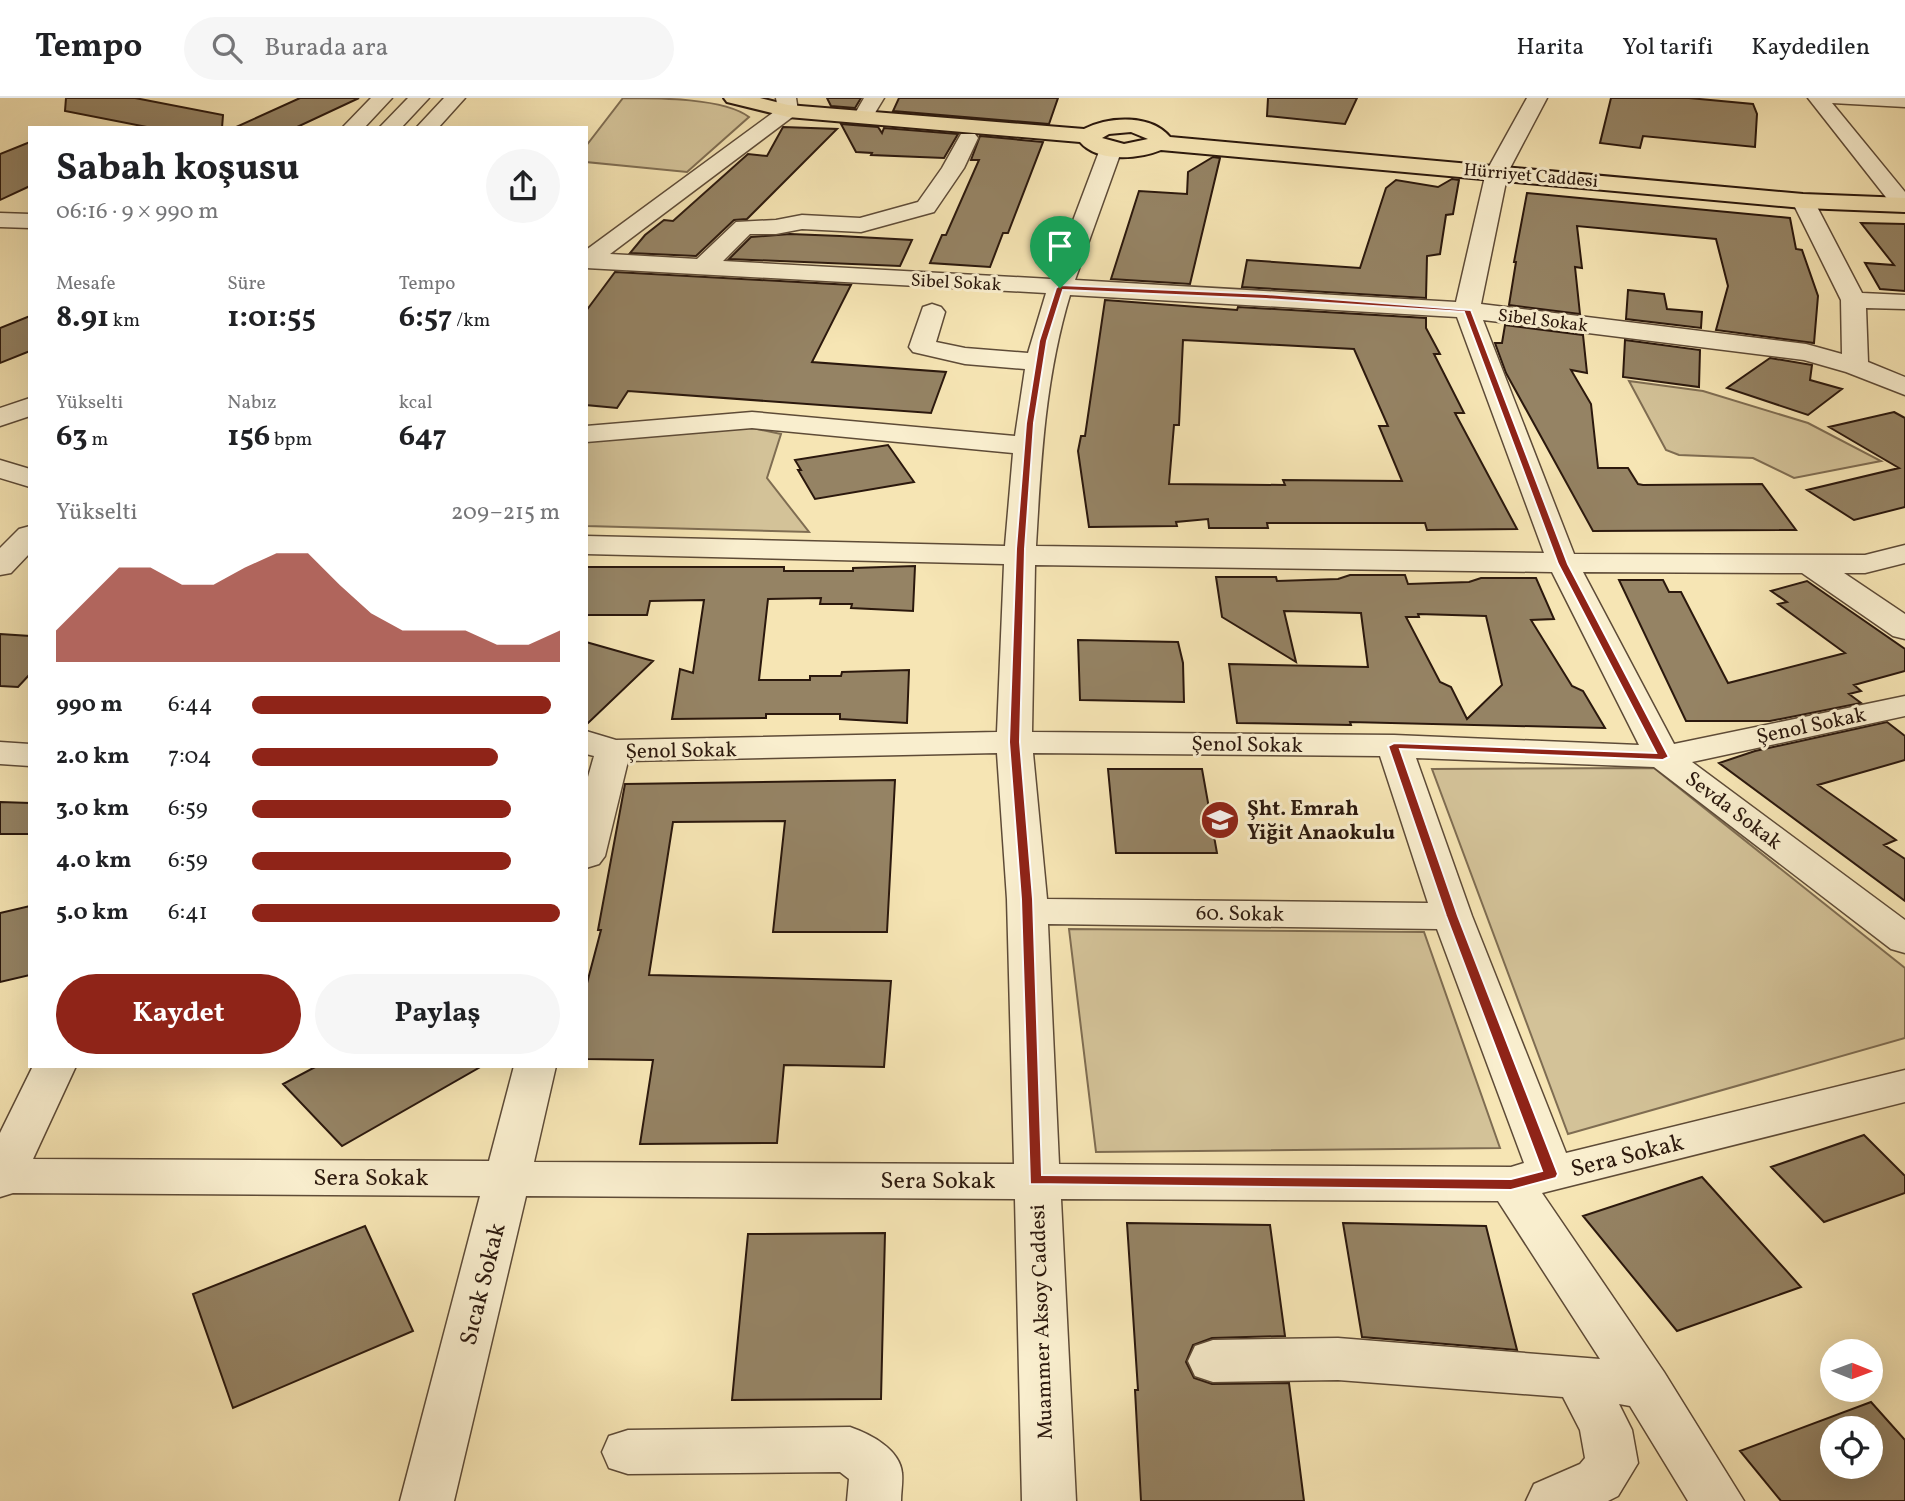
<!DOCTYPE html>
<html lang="tr">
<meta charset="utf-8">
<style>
:root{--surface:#fff;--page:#f6f6f6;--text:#202124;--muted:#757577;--line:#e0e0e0;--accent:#8f2418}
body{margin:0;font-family:Vollkorn,serif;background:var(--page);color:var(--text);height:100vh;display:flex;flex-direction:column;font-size:26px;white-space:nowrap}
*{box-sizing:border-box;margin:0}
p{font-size:23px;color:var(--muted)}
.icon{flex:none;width:38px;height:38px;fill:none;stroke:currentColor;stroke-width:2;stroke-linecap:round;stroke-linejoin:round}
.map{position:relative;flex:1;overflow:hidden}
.side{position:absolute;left:28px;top:28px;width:560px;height:942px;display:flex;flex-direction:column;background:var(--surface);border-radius:0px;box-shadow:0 7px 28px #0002}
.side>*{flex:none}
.needle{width:46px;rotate:91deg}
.tools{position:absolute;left:1820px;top:1241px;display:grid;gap:14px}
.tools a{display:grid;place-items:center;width:63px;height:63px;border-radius:50%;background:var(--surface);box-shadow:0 7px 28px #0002;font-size:35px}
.pin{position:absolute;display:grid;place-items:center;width:60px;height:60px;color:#fff;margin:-72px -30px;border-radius:50% 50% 50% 0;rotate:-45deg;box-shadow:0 0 7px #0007}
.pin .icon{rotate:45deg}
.round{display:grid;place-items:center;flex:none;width:74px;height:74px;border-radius:37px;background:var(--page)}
.headline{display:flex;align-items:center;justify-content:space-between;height:119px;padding:0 28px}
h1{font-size:38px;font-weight:700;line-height:52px}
.stats{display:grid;grid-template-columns:repeat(3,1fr);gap:10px;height:119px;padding:7px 28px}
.stats div{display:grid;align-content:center}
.stats b{font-size:30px;font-weight:700}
.stats small{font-size:19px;font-weight:400}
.stats p{font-size:19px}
.chart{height:196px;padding:14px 28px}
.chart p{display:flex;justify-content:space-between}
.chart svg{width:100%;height:126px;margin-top:7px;fill:var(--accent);opacity:.7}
.action{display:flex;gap:14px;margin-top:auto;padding:14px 28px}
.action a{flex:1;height:80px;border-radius:42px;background:var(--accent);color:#fff;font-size:28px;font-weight:700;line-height:80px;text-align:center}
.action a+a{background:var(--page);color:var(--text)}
ul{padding:0 28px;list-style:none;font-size:23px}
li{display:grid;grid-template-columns:112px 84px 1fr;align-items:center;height:52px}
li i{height:18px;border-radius:9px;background:var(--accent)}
header{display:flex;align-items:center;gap:42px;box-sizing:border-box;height:98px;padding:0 35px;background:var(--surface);border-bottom:2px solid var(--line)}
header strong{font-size:33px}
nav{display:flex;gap:38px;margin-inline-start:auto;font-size:24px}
.search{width:490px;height:63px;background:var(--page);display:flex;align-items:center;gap:18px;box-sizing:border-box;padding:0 24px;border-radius:38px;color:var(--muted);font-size:26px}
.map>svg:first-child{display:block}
.green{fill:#d3c298;stroke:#7f6d52;stroke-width:2}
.building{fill:#958364;stroke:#2b180d;stroke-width:2;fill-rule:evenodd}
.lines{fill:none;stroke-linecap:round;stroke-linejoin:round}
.minor-casing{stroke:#5e4b37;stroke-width:3}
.major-casing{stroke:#2b180d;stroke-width:4}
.minor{fill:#f9eece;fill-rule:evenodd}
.major{fill:#f6e5b4;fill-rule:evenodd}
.route{fill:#8f2418;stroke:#fff;stroke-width:2;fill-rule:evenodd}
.labels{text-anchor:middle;stroke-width:6;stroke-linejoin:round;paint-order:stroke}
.far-street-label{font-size:18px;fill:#2b180d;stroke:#f9eece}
.street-label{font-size:21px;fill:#2b180d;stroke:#f9eece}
.poi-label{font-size:21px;font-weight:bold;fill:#2b180d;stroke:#f9eece;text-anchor:start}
.near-street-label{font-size:24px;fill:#2b180d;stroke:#f9eece}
</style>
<header>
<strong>Tempo</strong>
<div class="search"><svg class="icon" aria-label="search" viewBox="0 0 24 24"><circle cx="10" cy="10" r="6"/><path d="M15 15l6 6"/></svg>Burada ara</div>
<nav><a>Harita</a><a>Yol tarifi</a><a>Kaydedilen</a></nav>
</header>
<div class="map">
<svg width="1905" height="1403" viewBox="0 0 1905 1403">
<rect width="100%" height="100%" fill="#f6e5b4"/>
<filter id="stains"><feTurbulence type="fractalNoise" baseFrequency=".00286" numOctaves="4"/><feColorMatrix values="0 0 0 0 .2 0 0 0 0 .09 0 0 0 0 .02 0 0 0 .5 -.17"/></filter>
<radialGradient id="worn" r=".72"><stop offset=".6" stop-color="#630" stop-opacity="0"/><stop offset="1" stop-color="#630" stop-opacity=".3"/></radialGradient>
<!-- green -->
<path class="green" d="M623,0C658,0 724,0 749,19L687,74L586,64V48Z
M1629,283L1703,293L1808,325L1881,363L1794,380L1753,360L1679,357L1666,352Z
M748,329L781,336L767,380L809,434L586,428V342Z
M1654,670L1905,870V940L1568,1036L1432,671Z
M1069,831L1424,834L1500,1050L1096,1054Z"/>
<!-- building -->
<path class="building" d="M66,0H135L223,17L222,30H152L65,13Z
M300,0H359L295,30H234Z
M827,0H861L855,10L831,8Z
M899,0H1058L1049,26L893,13Z
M1268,0H1357L1345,26L1267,18Z
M1611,0H1689L1753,6L1757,16L1755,49L1643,38L1640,50L1600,45Z
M841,26L878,29L882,35L884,30L958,36L944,60L871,57L872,55L856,54Z
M783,29L837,31L747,121L734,122L696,158L630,155L645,137L664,122L673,123L748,56L767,58Z
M980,38L1043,44L1008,135H1003L990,169L930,165L942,137H946L979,62H971Z
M30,44V88L0,102V56Z
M1213,59L1220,60L1190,186L1111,181L1139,93L1187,96L1188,74Z
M1452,81L1459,82L1453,116L1446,117L1440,156L1427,158L1426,200L1242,189L1247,162L1360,170L1386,90L1396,82L1438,89Z
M1527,95L1790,120L1796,151L1802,152L1818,198L1814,245L1716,232L1728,188L1716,141L1577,128L1582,170L1575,169L1580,216L1509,207L1516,164H1514Z
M1861,125L1905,126V193L1880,191L1865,165L1894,167Z
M790,136L840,138L912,142L900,168L729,161L751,139Z
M615,174L851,187L812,264L946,274L931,315L628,293L617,310L586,307V213Z
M1628,192L1664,196L1667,211L1702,214L1701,230L1626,221Z
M1105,202L1237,212L1238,209L1426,220V230L1440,256H1434L1464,315H1455L1517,431L1427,432L1425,425H1267L1268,430H1209L1208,421L1176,424L1177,428L1089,429L1078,353L1081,338H1085ZM1183,242L1354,251L1388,328H1379L1402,383L1283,382L1285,387L1169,386L1174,327H1179Z
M30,218V253L0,265V230Z
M1505,227L1583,237L1587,275L1571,272L1591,306L1598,370H1628L1638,386L1643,387L1762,386L1796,432L1593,433L1506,275L1495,245H1502Z
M1625,242L1700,252L1699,289L1623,279Z
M1770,260L1812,267L1810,282L1842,291L1808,317L1727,290Z
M1894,314L1905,320V409L1854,422L1807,392L1899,370L1829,329Z
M888,347L914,384L815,401L798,372H801L795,362Z
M915,468L913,513L851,510L852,506H820L821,500L768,501L759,582H810V578H841L842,574L909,572L907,625L840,621V616H766V620L672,621L680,571L693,575L704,502L650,503L647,517H586V469H784V473H853V470Z
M1350,477H1405L1408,486L1469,484L1481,480H1536L1554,521L1531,522L1572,588L1583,593L1605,630L1350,624L1351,627L1237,625L1229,566L1368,569L1361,515L1284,513L1296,564L1222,519L1216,479H1276L1277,483L1338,481ZM1418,516L1486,518L1502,587L1467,621L1451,589L1440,584L1406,519H1419Z
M1619,482H1663L1669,494H1681L1728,585L1845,555L1778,506L1787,504L1771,493L1807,483L1905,551V573L1854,587L1861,593L1849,596L1861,605L1770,623H1686Z
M0,536L30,538V576L18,589L0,588Z
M1078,542L1178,544L1183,565L1184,604L1080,602Z
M586,544L653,563L586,627Z
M1887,624L1905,638V662L1818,687L1896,742L1884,747L1905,761V803L1719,665L1755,653Z
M1108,671H1202L1217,755H1116Z
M895,682L887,834H773L785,723L673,724L649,877L891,883L884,969L784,967L777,1045L640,1046L653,962L586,961V889L601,832H598L625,686Z
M0,704L30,705V736H0Z
M30,808V877L0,884V815Z
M317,968H482L342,1048L283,986Z
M1864,1037L1905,1078V1095L1824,1124L1771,1069Z
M1702,1079L1801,1189L1677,1233L1583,1118Z
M1127,1125L1270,1127L1285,1238L1212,1240L1193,1247L1186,1264L1194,1280L1212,1286L1289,1285L1304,1403H1141L1135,1292H1138Z
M1343,1125L1486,1128L1517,1252L1362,1239Z
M365,1128L413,1233L233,1310L193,1196Z
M885,1135L881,1301L732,1302L748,1136Z
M1871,1304L1905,1342V1403H1781L1740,1353ZM1832,1330H1871V1368H1832Z"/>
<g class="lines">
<!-- minor casing -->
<g class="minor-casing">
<path id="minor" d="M371,0H392L364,30H342Z
M408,0H429L401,30H379Z
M444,0H465L438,30H416Z
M776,0H796L798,13L795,17L610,156L697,161L736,124L776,122L802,117L860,120L918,104L942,70L961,36H975L978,40L964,70L934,114L861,134L802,131L776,136H750L723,163L1051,181L1100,51L1104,47H1118L1122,51L1075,182L1456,204L1486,74L1527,0H1547L1508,74L1481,206L1806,246L1842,256L1841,202L1792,103L1795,98H1811L1814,103L1862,195L1905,197V211L1866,210L1868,264L1905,279V297L1846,274L1804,262L1483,222L1574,456L1865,457L1905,447V465L1865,475H1844L1905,516V541L1893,538L1802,475L1583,474L1674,646L1905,598V618L1692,664L1905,822V855L1891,851L1654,669L1416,660L1472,818L1566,1055L1905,972V1004L1542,1095L1664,1274L1744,1403H1688L1630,1308L1619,1306L1632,1332L1638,1365L1618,1398L1608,1403H1526L1534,1386L1580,1366L1585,1360L1580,1332L1563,1299L1338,1282L1213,1284L1195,1278L1188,1263L1195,1248L1213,1242L1338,1240L1600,1261L1498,1103L1061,1101L1076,1403H1022L1015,1101L526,1098L454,1403H400L480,1098L13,1095L0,1099V1035L33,968H76L33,1061L489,1063L514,968H556L534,1064L1014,1066L1007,801L997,655L628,663L605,758L599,766L586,770V686L594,658L586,656V633L616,642L997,634L1004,466L586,456V438L1005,448L1013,355L752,330L586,344V328L752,314L1015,338L1025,271L965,266L913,254L909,249L923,209L932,206L941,209L945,214L936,244L965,250L1028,255L1046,195L586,170V152L778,11ZM1070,197L1457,219L1544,455L1036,448C1041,362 1045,280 1070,197ZM1035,467L1552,474L1639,647L1394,637L1032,634ZM1033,655L1380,658L1428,805L1047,801ZM1048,826L1437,831L1524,1065L1511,1069L1059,1066Z
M864,0H884L870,23H856L853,19Z
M1808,0H1905V9L1832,5L1905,94V114L1896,112Z
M0,115L30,116V130L0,129Z
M30,300V318L0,328V310Z
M0,362L30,371V389L0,380Z
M30,428V455L11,475L0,477V450L19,431Z
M0,644L30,646V668L0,666Z
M850,1329C870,1336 900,1351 902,1375C903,1384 901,1394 901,1403H847L849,1381L840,1374L628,1376L609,1370L602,1354L609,1338L628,1332Z"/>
</g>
<!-- major casing -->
<g class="major-casing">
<path id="major" d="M724,0H760L788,7L1084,31C1109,18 1151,16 1170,39L1803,96L1905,100V114L1803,110L1161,52C1139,61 1098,65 1080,44L788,19L727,4ZM1131,34L1148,41L1124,46L1102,40L1109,36Z"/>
</g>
<!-- minor -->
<use href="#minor" class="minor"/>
<!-- major -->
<use href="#major" class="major"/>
</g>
<!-- route -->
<path class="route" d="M1060,187L1266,196L1471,212L1568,466L1669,659L1663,662L1400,651L1458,818L1558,1076L1556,1080L1511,1092L1030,1086L1021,801L1009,644L1016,451L1026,325L1039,243L1056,190ZM1063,192L1266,201L1464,214L1558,466L1656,655L1394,645L1388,648L1446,818L1542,1073L1511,1081L1042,1077L1033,801L1020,644L1025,451L1034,325L1047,243Z"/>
<!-- icons -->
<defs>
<g id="school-disc" transform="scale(2.0125)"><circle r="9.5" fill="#8f2418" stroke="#f9eece"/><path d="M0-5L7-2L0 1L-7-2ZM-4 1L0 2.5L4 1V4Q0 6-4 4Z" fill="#fff"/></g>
</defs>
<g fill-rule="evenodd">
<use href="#school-disc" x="1220" y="722"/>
</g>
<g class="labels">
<!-- far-street labels -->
<g class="far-street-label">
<text transform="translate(1531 77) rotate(5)" y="6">Hürriyet Caddesi</text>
<text transform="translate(956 184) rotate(3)" y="6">Sibel Sokak</text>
<text transform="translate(1543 222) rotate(7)" y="6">Sibel Sokak</text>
</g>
<!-- street labels -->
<g class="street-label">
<text transform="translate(1811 627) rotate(-12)" y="7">Şenol Sokak</text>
<text transform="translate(1247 646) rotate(1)" y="7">Şenol Sokak</text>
<text transform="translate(681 652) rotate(-1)" y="7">Şenol Sokak</text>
<text transform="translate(1734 712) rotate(37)" y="7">Sevda Sokak</text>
<text transform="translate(1240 815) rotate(1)" y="7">60. Sokak</text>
<text transform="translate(1041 1224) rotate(-92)" y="7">Muammer Aksoy Caddesi</text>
</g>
<!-- poi labels -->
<g class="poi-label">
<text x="1247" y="717">Şht. Emrah<tspan x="1247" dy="24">Yiğit Anaokulu</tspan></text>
</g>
<!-- near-street labels -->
<g class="near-street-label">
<text transform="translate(1627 1057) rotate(-14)" y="8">Sera Sokak</text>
<text x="371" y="1087">Sera Sokak</text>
<text x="938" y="1090">Sera Sokak</text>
<text transform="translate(482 1186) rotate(-76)" y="8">Sıcak Sokak</text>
</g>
</g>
<rect width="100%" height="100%" filter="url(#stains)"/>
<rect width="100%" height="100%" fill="url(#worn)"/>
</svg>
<div class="tools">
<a><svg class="needle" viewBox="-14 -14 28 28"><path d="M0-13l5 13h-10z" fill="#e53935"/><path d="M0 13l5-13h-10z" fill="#757577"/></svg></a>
<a><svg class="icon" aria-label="locate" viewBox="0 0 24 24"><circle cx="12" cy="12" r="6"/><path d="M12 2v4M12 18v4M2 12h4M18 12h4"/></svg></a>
</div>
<div class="pin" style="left:1060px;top:190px;background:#1e9e55"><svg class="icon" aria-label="arrive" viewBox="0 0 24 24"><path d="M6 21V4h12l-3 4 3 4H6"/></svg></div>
<section class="side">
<div class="headline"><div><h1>Sabah koşusu</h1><p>06:16 · 9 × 990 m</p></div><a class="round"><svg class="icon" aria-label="share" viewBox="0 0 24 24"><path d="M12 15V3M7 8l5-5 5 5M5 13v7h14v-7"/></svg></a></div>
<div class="stats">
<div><p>Mesafe</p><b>8.91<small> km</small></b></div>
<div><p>Süre</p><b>1:01:55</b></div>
<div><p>Tempo</p><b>6:57<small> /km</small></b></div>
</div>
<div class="stats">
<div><p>Yükselti</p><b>63<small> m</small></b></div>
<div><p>Nabız</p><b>156<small> bpm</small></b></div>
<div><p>kcal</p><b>647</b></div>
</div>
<div class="chart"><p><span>Yükselti</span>209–215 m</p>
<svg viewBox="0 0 160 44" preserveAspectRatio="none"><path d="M0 44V33L10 22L20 11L30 11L40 17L50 17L60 11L70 6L80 6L90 17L100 27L110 33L120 33L130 33L140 38L150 38L160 33V44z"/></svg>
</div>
<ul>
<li><b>990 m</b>6:44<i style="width:97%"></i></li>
<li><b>2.0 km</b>7:04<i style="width:80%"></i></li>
<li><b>3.0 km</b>6:59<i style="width:84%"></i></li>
<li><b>4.0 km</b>6:59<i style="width:84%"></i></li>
<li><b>5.0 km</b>6:41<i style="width:100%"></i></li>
</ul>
<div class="action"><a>Kaydet</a><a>Paylaş</a></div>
</section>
</div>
